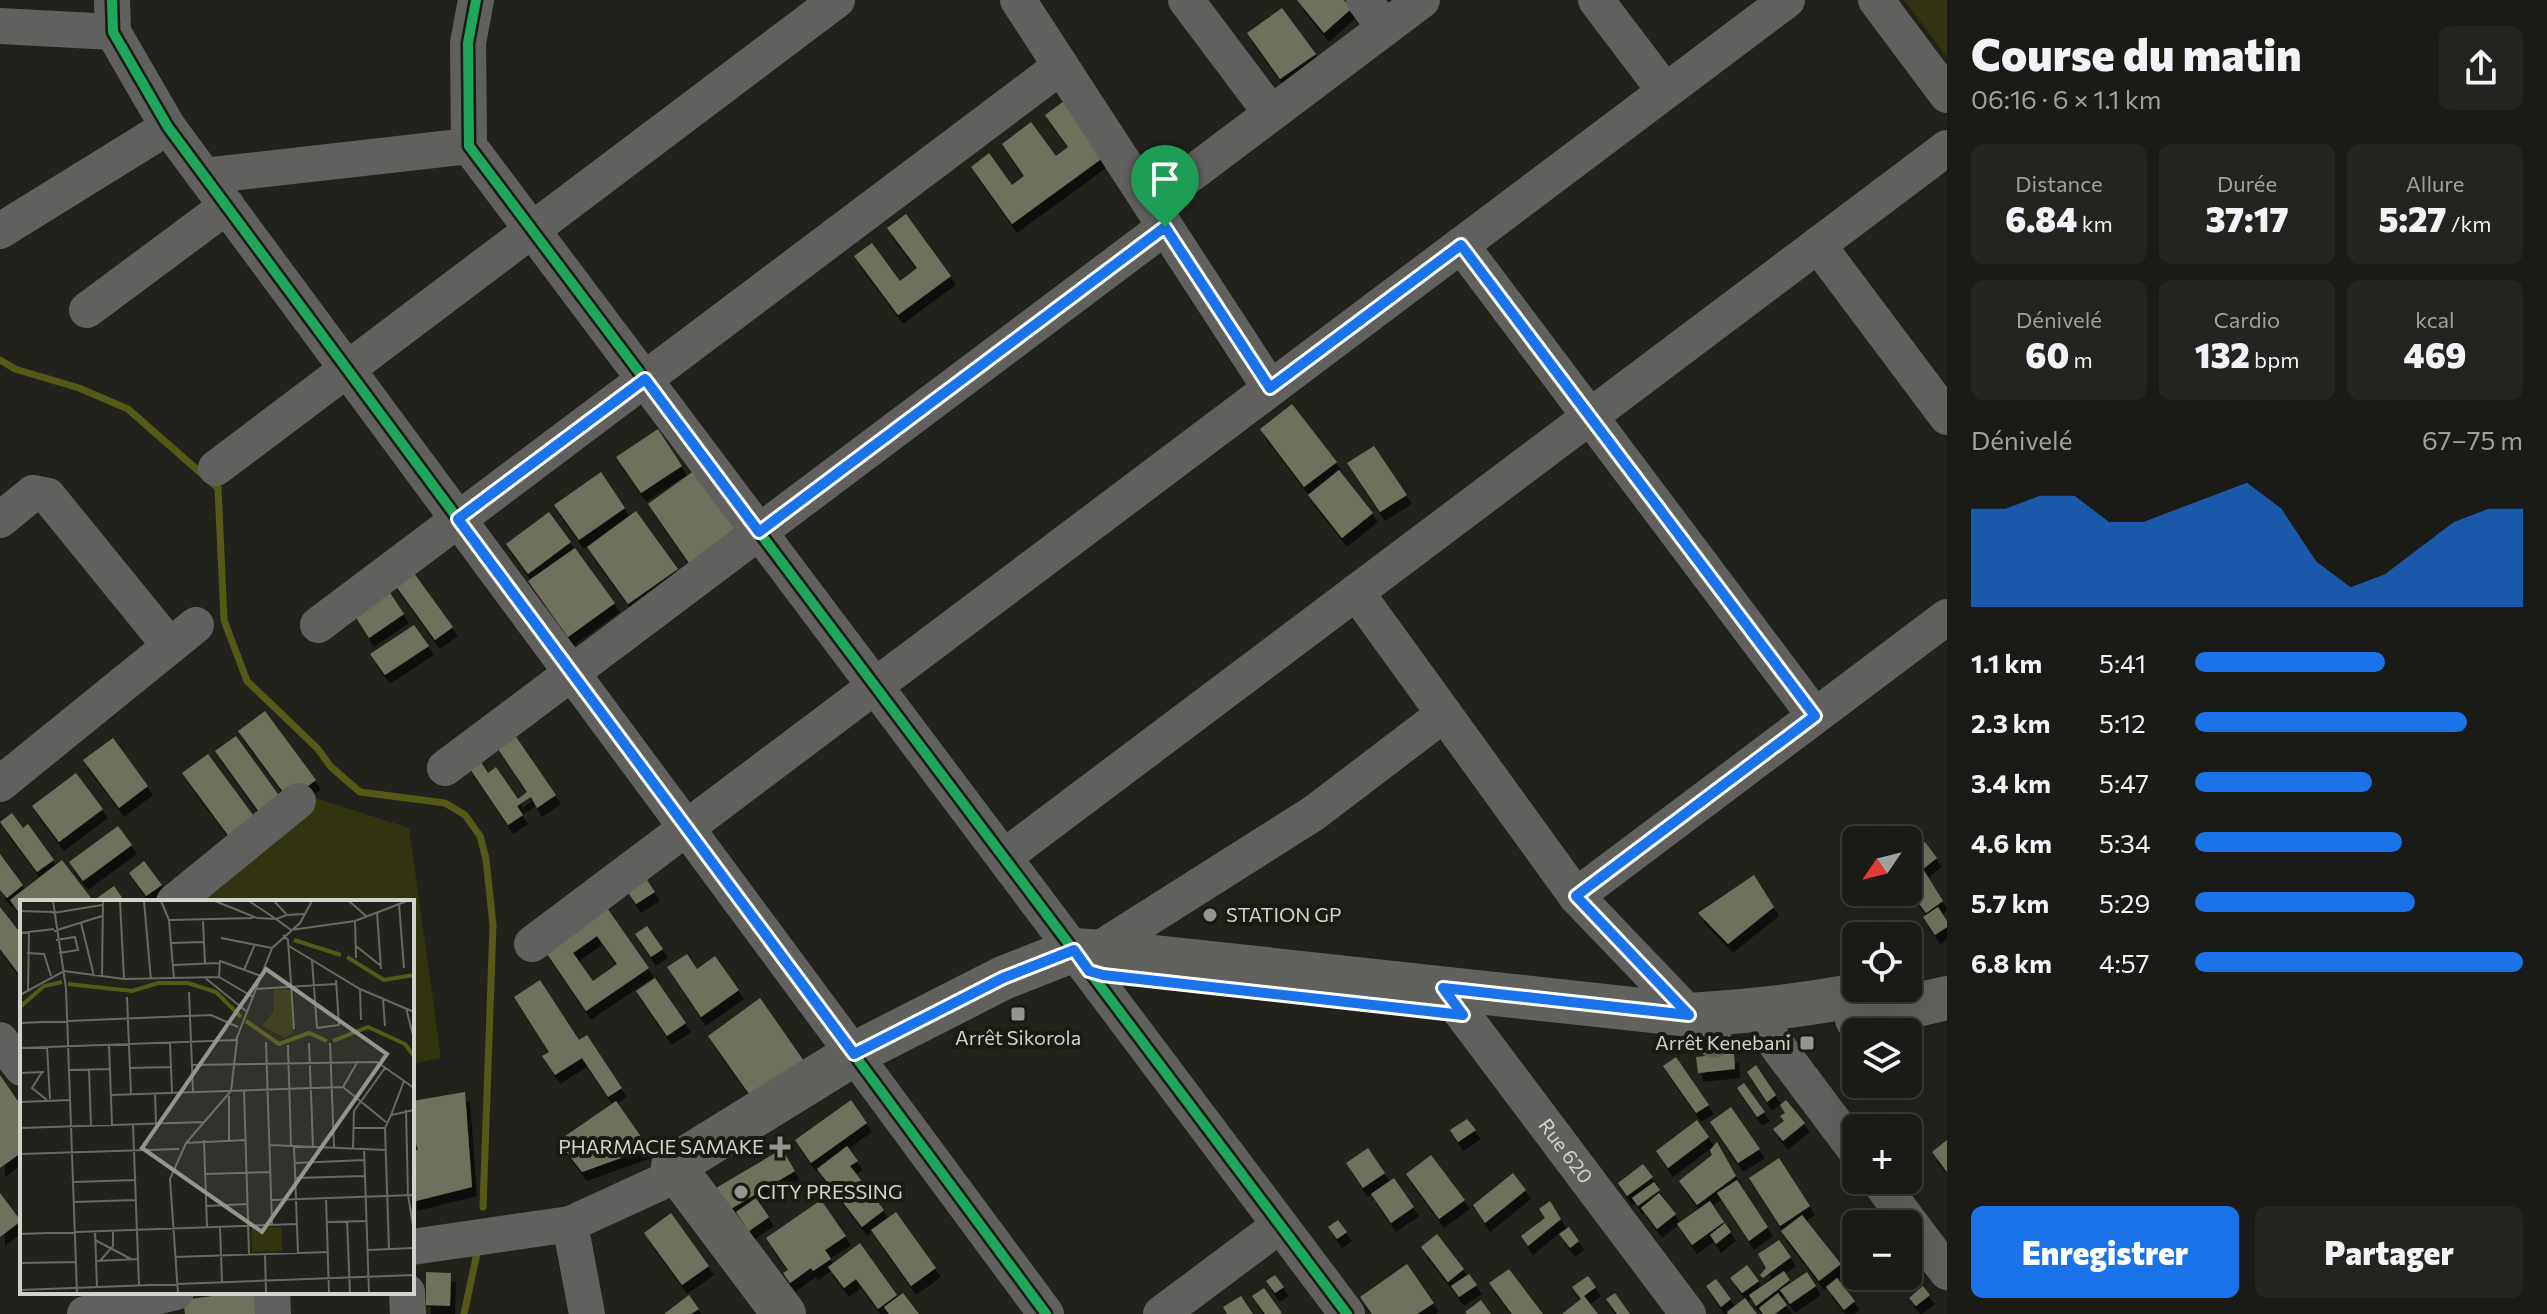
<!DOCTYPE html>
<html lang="fr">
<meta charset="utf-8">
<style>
:root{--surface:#1a1a16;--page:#23231f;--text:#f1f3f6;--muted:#9fa1a1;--line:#383835;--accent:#1a73e8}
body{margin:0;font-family:Commissioner,sans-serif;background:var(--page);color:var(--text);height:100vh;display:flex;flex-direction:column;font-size:30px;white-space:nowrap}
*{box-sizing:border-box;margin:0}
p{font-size:26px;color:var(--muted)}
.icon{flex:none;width:44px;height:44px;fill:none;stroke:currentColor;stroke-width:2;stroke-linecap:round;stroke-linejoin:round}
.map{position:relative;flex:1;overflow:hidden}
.details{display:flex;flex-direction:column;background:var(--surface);width:600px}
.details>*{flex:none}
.needle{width:52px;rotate:235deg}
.buttons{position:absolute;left:1842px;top:826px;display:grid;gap:16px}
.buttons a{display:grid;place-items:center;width:80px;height:80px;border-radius:12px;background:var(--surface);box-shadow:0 8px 32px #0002,0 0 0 2px var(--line);font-size:40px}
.pin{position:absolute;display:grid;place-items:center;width:68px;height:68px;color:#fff;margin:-82px -34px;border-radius:50% 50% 50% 0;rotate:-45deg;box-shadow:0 0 8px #0007}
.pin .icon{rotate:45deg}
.round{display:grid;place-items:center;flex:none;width:84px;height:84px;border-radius:12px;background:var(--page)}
.overview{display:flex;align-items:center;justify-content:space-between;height:136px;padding:0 24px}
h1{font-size:44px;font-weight:800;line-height:60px}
.stats{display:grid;grid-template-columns:repeat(3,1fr);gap:12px;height:136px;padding:8px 24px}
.stats div{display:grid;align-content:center;border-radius:12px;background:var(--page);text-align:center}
.stats b{font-size:34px;font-weight:800}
.stats small{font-size:22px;font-weight:400}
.stats p{font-size:22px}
.chart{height:224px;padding:16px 24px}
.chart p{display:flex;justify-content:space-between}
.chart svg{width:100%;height:144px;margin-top:8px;fill:var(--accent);opacity:.7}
.primary-button{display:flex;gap:16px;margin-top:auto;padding:16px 24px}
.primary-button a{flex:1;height:92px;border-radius:12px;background:var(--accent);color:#fff;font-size:32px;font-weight:800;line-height:92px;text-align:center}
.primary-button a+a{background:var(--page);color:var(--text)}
ul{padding:0 24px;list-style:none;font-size:26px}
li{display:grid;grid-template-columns:128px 96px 1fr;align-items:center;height:60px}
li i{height:20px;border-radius:10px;background:var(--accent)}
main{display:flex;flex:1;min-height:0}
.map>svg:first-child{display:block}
.green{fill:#323410}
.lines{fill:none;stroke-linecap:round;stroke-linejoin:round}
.stream{stroke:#545915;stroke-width:7}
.building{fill:#6f715d;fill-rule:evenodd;filter:url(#shadow)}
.minor{stroke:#60605e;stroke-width:36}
.major{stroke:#61625e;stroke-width:44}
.cycleway-casing{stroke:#191a12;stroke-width:15}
.cycleway{stroke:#20a55d;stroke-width:10}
.route-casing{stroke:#fff;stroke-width:16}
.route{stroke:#1a73e8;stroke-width:10}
.poi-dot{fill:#94958f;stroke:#191a12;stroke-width:3}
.labels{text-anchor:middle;stroke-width:8;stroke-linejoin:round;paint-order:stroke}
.poi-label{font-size:20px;fill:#d2d3cd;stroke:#191a12;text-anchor:start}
.street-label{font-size:20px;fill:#d2d3cd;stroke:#191a12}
.inset-river{fill:none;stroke:#545915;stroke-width:4}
.inset-road{fill:none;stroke:#686963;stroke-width:2}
.view{fill:#94958f;fill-opacity:0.15;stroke:#94958f;stroke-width:4}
.inset-edge{fill:none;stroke:#d2d3cd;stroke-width:4}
</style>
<main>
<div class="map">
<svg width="1947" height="1314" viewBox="0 0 1947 1314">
<defs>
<filter id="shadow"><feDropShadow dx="5" dy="9" stdDeviation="0" flood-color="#0009"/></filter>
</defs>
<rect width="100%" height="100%" fill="#22221d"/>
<!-- green -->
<path class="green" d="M1904,0H1947V57Z
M312,797L409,828L441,1058L412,1064V902H185Z"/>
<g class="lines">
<!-- stream -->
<path class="stream" d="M0,360L15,369L79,388L128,409L218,488L224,620L247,681L318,749L330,766L360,792L445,803L465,815L480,836L486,859L493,925L483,1207
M464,1314L477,1253"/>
</g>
<!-- building -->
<path class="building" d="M1297,0H1344L1351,9L1324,33Z
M1282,8L1316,54L1280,79L1247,33Z
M1064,101L1104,157L1012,224L971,167L989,153L1012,185L1024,176L1002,144L1031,122L1056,156L1068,147L1045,115Z
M906,214L951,276L898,315L854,256L872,243L900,281L917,268L887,228Z
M1292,404L1337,462L1304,487L1260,429Z
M658,429L682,466L641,493L616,457Z
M1374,446L1407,495L1380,512L1347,463Z
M695,470L737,529L689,563L648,504Z
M1339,470L1373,513L1342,538L1308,495Z
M601,472L625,508L579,540L554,505Z
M636,511L678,569L628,604L587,547Z
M549,512L571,542L528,574L506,544Z
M575,548L615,603L568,637L528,581Z
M411,569L453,627L435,640L393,582Z
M385,585L404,614L369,638L350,608Z
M414,625L429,646L385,675L370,654Z
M265,711L316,780L289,800L238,731Z
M514,734L556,795L537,808L531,797L517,806L523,815L508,825L466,763L477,756L488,773L496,767L518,799L527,792L496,746Z
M236,736L283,801L262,816L215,751Z
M113,738L148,786L119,808L83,760Z
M208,754L259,823L233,842L182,773Z
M76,773L103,809L59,842L32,806Z
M12,813L23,828L28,824L54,860L37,872L0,822Z
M118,826L132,845L83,881L69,862Z
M1925,842L1937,858L1923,869L1943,901L1926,913L1908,889V855Z
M0,854L23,885L7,898L0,890Z
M62,860L94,902H22V917L10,900Z
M144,861L162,885L146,896L129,873Z
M1754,875L1774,907L1728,944L1698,913Z
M645,877L655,892L636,904L627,891Z
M114,886L125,902H100L97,898Z
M605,905L649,968L586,1011L543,948ZM597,936L617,964L593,981L573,953Z
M0,907L22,935V978L0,949Z
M1938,907L1947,921V927L1935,935L1923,917Z
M647,926L663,949L651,957L635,934Z
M687,954L697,969L715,956L739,990L701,1017L667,967Z
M655,978L686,1023L667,1036L636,991Z
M540,980L579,1040L587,1035L622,1088L608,1097L582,1058L555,1075L542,1056L549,1052L514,997Z
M760,998L806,1064L754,1101L708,1036Z
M1734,1053L1735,1069L1698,1073L1696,1057Z
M1676,1057L1709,1105L1696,1113L1663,1066Z
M1756,1065L1776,1095L1767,1102L1747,1072Z
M0,1075L22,1107V1152L0,1168Z
M1744,1083L1765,1112L1757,1117L1737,1088Z
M465,1092L472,1187L412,1202V1151L418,1150L412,1131V1101Z
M851,1100L867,1123L811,1163L795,1140Z
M1786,1100L1805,1123L1783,1141L1773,1129L1784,1121L1780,1116L1785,1113L1780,1105Z
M616,1101L649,1148L582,1172L558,1141Z
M1731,1107L1760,1149L1738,1163L1710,1122Z
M1467,1119L1476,1130L1458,1142L1450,1130Z
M1697,1120L1709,1137L1668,1168L1656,1151Z
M1947,1140V1172L1932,1152Z
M1717,1142L1736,1176L1697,1205L1679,1181L1712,1155L1710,1150Z
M847,1146L858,1161L850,1166L884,1210L862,1227L817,1169Z
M1368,1148L1385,1173L1363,1188L1346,1163Z
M782,1149L795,1171L729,1210L716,1188Z
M1431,1155L1465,1200L1439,1219L1406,1174Z
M1779,1158L1810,1206L1780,1226L1749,1178Z
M1643,1164L1653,1177L1627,1196L1618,1183Z
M1513,1173L1526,1190L1485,1223L1473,1205Z
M1394,1178L1414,1207L1391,1223L1371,1194Z
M1737,1180L1768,1227L1749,1241L1717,1193Z
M1654,1182L1660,1190L1638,1206L1632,1198Z
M0,1193L21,1221L0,1237Z
M1659,1193L1676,1214L1657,1229L1641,1208Z
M756,1198L769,1217L749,1231L736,1212Z
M821,1200L846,1236L825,1250L831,1259L813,1271L811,1268L790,1283L783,1273L788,1270L766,1238Z
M1550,1201L1561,1219L1528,1246L1521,1236L1545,1218L1539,1209Z
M1710,1201L1724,1222L1692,1245L1677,1224Z
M896,1212L936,1268L911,1286L871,1230Z
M671,1213L709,1266L682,1285L644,1233Z
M1802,1215L1841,1264L1819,1281L1781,1231Z
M1338,1220L1347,1232L1337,1239L1328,1227Z
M1725,1223L1731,1232L1716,1244L1710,1235Z
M1569,1227L1579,1241L1570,1248L1559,1234Z
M1437,1234L1464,1269L1448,1282L1421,1247Z
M1779,1240L1791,1257L1763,1278L1760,1275L1766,1268L1758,1254Z
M860,1243L897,1295L878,1309L856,1279L844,1288L828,1267Z
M1407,1264L1434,1303L1417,1314H1372L1360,1297Z
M1747,1265L1759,1281L1742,1293L1730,1278Z
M1509,1269L1543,1314H1512L1489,1283Z
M1784,1271L1790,1280L1756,1306L1749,1295Z
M426,1272L451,1273L450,1306L426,1305Z
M1807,1272L1816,1286L1790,1304L1780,1290Z
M1469,1274L1477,1285L1459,1297L1451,1286Z
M1275,1275L1284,1287L1275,1293L1266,1281Z
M1588,1276L1596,1287L1584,1296L1598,1314H1562L1581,1299L1572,1287Z
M1837,1278L1855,1301L1844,1310L1826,1287Z
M1716,1279L1731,1299L1721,1307L1706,1286Z
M1923,1286L1930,1295L1916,1306L1909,1298Z
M1264,1288L1282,1313L1280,1314H1265L1252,1296Z
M242,1292H259L262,1314H185L183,1300Z
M903,1293L919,1314H889L884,1307Z
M1615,1293L1630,1314H1617L1606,1299Z
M1778,1293L1787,1305L1775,1314H1763L1759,1308Z
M689,1295L699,1309L691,1314H664Z
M1241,1296L1253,1314H1227L1223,1307Z
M1745,1298L1757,1314H1728L1727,1312Z
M1481,1300L1491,1314H1467L1465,1312Z"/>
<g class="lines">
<!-- minor -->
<g class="minor">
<path d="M112,0L113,32L168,127L1046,1314"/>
<path d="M476,0L468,43L469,146L1347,1314"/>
<path d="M1018,0L1270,388"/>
<path d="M1186,0L1271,113"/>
<path d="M1364,0L1385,28"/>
<path d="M1596,0L1665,91"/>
<path d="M1876,0L1947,95"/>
<path d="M0,26L113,32"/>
<path d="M204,176L469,146"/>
<path d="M1151,204L1422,0"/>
<path d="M0,231L168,127"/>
<path d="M1461,245L1815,716"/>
<path d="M1818,245L1947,417"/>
<path d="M87,310L227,206"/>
<path d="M216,468L837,0"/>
<path d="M0,520L33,493L48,496L170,646"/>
<path d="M1356,592L1576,896L1714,1040"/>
<path d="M318,625L1061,66"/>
<path d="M445,768L1165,227"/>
<path d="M0,784L196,625"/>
<path d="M1004,857L1947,148"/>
<path d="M1576,896L1947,617"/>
<path d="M174,902L298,801"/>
<path d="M532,944L1787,0"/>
<path d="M1093,953L1314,813L1444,714"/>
<path id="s1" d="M1443,988L1688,1314"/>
<path d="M1769,1035L1856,1151"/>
<path d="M0,1040L22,1068"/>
<path d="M1878,1180L1947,1272"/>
<path d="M570,1224L587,1314"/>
<path d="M412,1247L570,1224L679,1174"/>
<path d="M272,1292L273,1314"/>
<path d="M407,1292L408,1314"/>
<path d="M85,1314L176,1292"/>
<path d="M1161,1314L1280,1225"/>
</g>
<!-- major -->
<path class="major" d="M1857,1019L1947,998
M784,1314L673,1166L854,1054L1003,978L1074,950L1118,953L1689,1015C1756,1011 1823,1004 1889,988"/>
<!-- cycleway casing -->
<g class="cycleway-casing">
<path id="cycleway" d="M112,0L113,32L168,127L1046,1314
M476,0L468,43L469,146L1347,1314"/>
</g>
<!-- cycleway -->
<use href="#cycleway" class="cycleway"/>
</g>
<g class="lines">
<!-- route casing -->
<g class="route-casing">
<path id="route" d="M1165,227L1270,388L1461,245L1815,716L1576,896L1689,1015L1443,988L1463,1015L1103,975L1089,971L1074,950L1003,978L854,1054L458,519L645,379L759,532Z"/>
</g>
<!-- route -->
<use href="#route" class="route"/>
</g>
<!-- markers -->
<g class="poi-dot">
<circle cx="1210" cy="915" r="8"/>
<rect x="1010" y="1006" width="16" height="16" rx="4"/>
<rect x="1799" y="1035" width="16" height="16" rx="4"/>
<path d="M776 1135h8v8h8v8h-8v8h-8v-8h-8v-8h8z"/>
<circle cx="741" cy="1192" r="8"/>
</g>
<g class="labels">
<!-- poi labels -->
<g class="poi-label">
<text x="1226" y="922">STATION GP</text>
<text x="1018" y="1045" text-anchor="middle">Arrêt Sikorola</text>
<text x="1791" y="1050" text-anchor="end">Arrêt Kenebani</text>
<text x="764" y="1154" text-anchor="end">PHARMACIE SAMAKE</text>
<text x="757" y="1199">CITY PRESSING</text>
</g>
<!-- street labels -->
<g class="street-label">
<text dy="7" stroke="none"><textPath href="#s1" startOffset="204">Rue 620</textPath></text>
</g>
</g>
<!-- overview -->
<g transform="translate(20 900)">
<rect width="394" height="394" fill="#22221d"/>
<path d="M254,90H270L274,131L265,138L242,126L253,112ZM262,327V351L232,352V328Z" fill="#323410"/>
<path class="inset-river" d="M274,40L321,55M327,57L364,80L394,75M48,84L112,91L138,83H168L196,92L221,117M0,107L24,86L42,82M226,121L259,144L289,133L307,141M313,141L348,127L385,144L394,156"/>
<path class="inset-road" d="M33,1L46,88L57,393M100,1L104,79M124,1L131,80M141,1L149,20L154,79M195,1L237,18L256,19L271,30L335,21L387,1M229,1L256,19L267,15M254,1L267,15L284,14M329,1L347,17M379,4L384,68M0,11L33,12M357,12L361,69M33,13L82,5M149,20L233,18M183,21L185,64M335,21L336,58M61,23L74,76M34,31L82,16M0,33L34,29M263,35L268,40L274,129M201,38L252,48M36,40L55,37L58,50L39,53M151,43L184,42M269,46L340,89L394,112M336,46L361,66M7,53L24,54L31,76M292,60L297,128M153,65L199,63M224,70L235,44M82,77L83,1M184,77L226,111M199,77L200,61L241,76M236,89L316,84M340,89L341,120M8,92L9,32M169,92L173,192M0,95L44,71L104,79L199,77L233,97M107,97L111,194M363,99L365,126M386,108L394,139M0,123L191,115L218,127M297,128L319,125L316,80M216,140L252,48L280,23L292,1M246,142L252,325M150,143L152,193M289,143L293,246M310,143L314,247M89,145L92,225M268,145L271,246M27,147L30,199M0,148L217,140L211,191L166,243L150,279L158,393M172,165L357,162L394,188M110,168L151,167M69,169L71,226M49,170L90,169M22,172L12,188L27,200M0,173L24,172M323,187L338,161M224,190L229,354M135,193L136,224M91,195L323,187L366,222M0,202L50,200M386,210L388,295L394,331M371,215L384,181M113,225L119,385M0,228L184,222M333,228H365M184,240L187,327M209,240V196M165,243L226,240M250,245L366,250M274,246L278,353M333,248L334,211L365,168M344,248L349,393M0,254L159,249M275,263L345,260M185,274L251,272M275,278L345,276M53,282L115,280M306,298L309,393M252,300L394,295M54,302L116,300M186,306L228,304M327,321L330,393M307,322L347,321M200,327L202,382M75,331L77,387M0,334L277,324M75,340L111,359M369,349L365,228L371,215L394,210M348,350L394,348M245,354L246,393M155,357L308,352M76,361L118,359M80,361L93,346V330M0,363L56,362M0,390L394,375"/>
<path class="view" d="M246,69L367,154L242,332L122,248Z"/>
<rect width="394" height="394" class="inset-edge"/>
</g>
</svg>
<div class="buttons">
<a><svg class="needle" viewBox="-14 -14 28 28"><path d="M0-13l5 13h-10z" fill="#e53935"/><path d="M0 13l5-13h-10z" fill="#9fa1a1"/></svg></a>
<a><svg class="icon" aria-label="locate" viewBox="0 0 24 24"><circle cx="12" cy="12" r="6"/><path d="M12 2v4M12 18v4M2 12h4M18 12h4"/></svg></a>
<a><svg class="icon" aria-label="layers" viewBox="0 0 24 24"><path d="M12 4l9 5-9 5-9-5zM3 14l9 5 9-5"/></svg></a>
<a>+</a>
<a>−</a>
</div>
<div class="pin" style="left:1165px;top:227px;background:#1e9e55"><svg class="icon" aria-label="arrive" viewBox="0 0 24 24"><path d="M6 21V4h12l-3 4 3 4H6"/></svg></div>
</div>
<section class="details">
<div class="overview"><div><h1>Course du matin</h1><p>06:16 · 6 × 1.1 km</p></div><a class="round"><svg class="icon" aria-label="share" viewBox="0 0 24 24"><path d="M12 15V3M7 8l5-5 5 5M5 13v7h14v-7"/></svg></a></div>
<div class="stats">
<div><p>Distance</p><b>6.84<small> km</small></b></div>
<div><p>Durée</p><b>37:17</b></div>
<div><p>Allure</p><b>5:27<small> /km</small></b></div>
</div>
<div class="stats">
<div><p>Dénivelé</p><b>60<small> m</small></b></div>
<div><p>Cardio</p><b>132<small> bpm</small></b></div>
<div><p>kcal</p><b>469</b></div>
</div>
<div class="chart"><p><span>Dénivelé</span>67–75 m</p>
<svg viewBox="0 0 160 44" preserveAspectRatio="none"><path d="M0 44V14L10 14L20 10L30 10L40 18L50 18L60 14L70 10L80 6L90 14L100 30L110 38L120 34L130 26L140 18L150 14L160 14V44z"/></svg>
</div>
<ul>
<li><b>1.1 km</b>5:41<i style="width:58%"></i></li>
<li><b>2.3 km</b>5:12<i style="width:83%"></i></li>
<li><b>3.4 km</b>5:47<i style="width:54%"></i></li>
<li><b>4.6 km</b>5:34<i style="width:63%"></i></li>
<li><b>5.7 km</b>5:29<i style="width:67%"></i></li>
<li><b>6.8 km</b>4:57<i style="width:100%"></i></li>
</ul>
<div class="primary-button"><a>Enregistrer</a><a>Partager</a></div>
</section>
</main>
